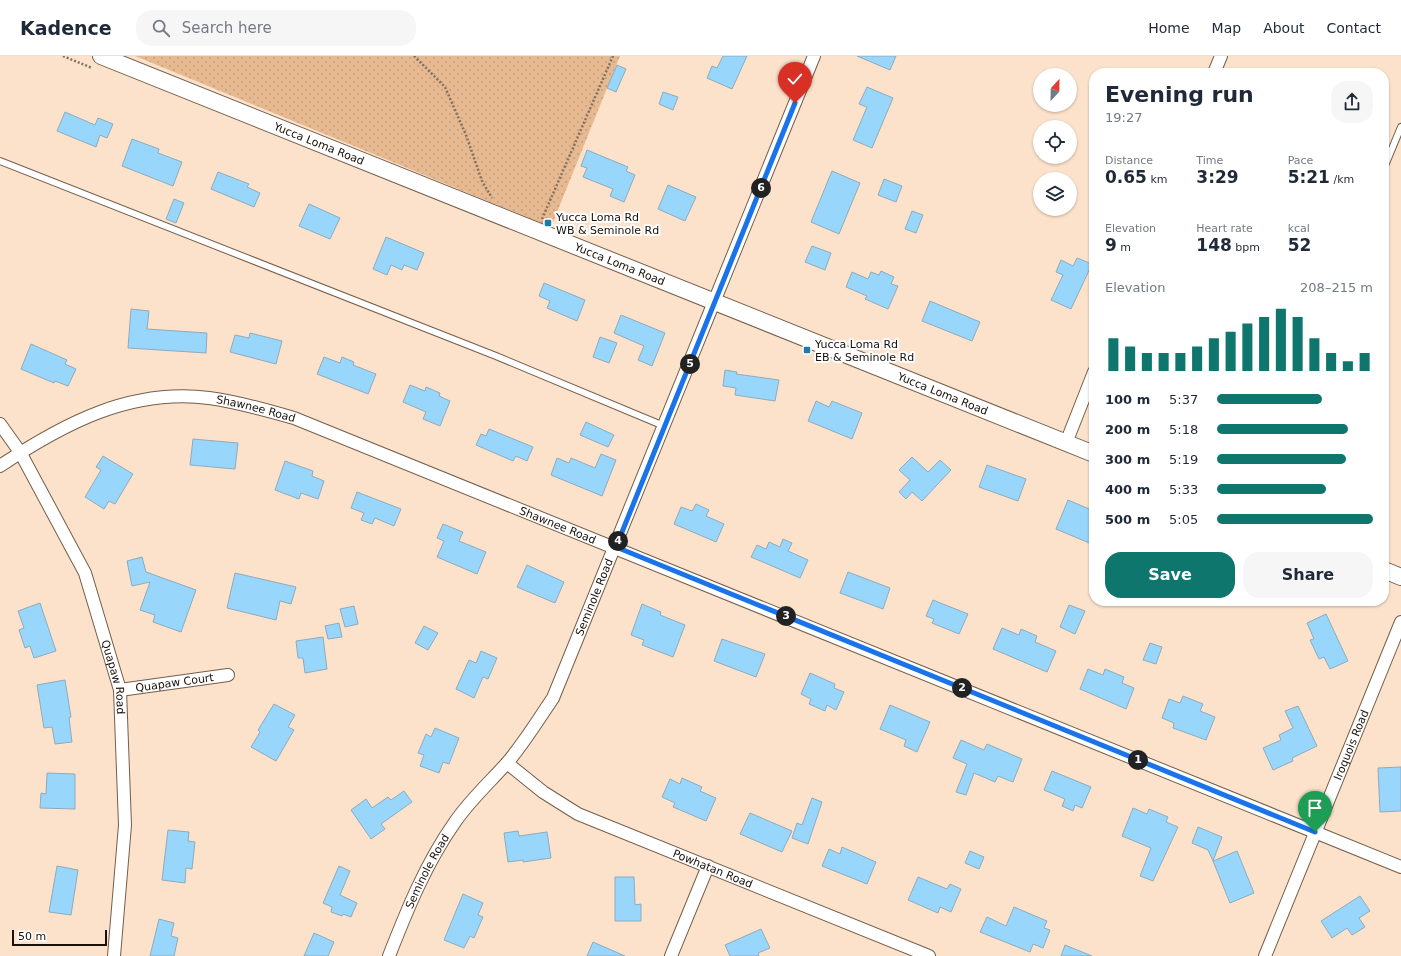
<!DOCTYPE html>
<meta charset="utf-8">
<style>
:root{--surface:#fff;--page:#f6f6f7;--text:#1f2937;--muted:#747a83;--line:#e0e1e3;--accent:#0f766e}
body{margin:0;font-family:"DejaVu Sans",sans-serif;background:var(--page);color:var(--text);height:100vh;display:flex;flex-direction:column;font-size:15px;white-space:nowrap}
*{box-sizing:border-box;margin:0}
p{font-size:13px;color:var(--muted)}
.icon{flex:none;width:22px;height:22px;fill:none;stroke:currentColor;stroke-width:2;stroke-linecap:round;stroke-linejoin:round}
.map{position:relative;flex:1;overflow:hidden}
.side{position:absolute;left:1089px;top:12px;width:300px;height:538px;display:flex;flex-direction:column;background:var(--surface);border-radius:16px;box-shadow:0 1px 3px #0004}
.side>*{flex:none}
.needle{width:26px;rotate:22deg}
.tools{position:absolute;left:1033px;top:12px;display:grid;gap:8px}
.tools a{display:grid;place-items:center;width:44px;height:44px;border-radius:50%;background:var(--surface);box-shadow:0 1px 3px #0004;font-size:20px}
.scale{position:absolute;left:12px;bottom:10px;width:95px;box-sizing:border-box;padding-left:4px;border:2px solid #191008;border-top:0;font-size:11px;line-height:14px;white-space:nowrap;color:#191008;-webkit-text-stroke:3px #fff;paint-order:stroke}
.pin{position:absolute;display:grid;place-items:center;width:34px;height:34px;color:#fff;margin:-41px -17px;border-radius:50% 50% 50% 0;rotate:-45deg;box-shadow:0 0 4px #0007}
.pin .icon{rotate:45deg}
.km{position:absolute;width:20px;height:20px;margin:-10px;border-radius:50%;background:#222;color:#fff;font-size:11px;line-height:20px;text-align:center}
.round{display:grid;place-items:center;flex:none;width:42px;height:42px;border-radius:16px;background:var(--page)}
.headline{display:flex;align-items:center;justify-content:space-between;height:68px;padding:0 16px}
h1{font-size:22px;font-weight:700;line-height:30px}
.metrics{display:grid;grid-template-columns:repeat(3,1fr);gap:6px;height:68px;padding:4px 16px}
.metrics div{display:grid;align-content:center}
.metrics b{font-size:17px;font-weight:700}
.metrics small{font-size:11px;font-weight:400}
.metrics p{font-size:11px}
.chart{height:112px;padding:8px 16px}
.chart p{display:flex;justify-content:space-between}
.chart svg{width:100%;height:72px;margin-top:4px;stroke:var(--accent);stroke-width:6}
.button{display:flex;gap:8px;margin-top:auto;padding:8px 16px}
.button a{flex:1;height:46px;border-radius:16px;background:var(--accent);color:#fff;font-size:16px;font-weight:700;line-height:46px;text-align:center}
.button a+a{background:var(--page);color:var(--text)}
ul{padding:0 16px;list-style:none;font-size:13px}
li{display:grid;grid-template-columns:64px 48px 1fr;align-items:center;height:30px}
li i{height:10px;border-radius:5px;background:var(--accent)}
header{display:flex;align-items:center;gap:24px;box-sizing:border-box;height:56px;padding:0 20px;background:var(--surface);border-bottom:1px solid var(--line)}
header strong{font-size:19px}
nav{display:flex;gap:22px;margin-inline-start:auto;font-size:14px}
.search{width:280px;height:36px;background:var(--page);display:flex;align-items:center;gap:10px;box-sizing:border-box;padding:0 14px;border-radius:16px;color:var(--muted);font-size:15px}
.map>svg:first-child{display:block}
.grass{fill:url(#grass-dots)}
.building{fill:#98d6fc;stroke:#8eabbd}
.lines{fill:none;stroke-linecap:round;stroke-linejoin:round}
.service-casing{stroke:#745e4a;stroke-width:8}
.minor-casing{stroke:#745e4a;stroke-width:14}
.secondary-casing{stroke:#745e4a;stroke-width:18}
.path{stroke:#827162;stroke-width:2.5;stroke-dasharray:2 2;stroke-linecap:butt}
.service{stroke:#fff;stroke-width:6}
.minor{stroke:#fff;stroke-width:12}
.secondary{stroke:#fff;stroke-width:16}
.route-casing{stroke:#fff;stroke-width:8}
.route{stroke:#1a73e8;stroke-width:5}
.poi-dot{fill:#1e7ba8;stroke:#fff;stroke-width:1.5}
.labels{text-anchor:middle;stroke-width:4;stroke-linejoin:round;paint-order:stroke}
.street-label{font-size:11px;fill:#191008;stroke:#fff}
.poi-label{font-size:11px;fill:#191008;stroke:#fff;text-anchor:start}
</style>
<header>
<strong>Kadence</strong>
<div class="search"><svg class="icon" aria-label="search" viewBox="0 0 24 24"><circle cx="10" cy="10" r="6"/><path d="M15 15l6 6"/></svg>Search here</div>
<nav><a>Home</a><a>Map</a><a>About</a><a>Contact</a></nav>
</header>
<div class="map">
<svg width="1401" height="900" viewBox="0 0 1401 900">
<defs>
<pattern id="grass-dots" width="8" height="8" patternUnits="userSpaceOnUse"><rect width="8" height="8" fill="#e6b991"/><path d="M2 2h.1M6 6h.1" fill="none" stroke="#c59e7c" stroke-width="1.8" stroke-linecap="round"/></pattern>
</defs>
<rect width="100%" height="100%" fill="#fce2cb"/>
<!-- grass -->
<path class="grass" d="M135,0H620L551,171Z"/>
<!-- building -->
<path class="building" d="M723,0H747L732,33L707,22L712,10L717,12Z
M857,0H896L890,14Z
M617,9L626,13L616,36L607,32Z
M867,31L893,42L872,92L853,84L867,51L859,48Z
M663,36L678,41L673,54L659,48Z
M65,56L95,69L98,62L113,68L107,82L100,79L96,91L57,75Z
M132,83L159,93L158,97L182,106L173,130L122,110Z
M587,94L628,111L626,115L635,119L624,146L610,140L613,133L583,121L587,112L581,110Z
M832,115L860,127L839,178L811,166Z
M218,116L249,128L247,131L260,137L254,151L211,133Z
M884,123L902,130L896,146L878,139Z
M668,129L696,141L685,165L658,153Z
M174,143L184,147L176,167L166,163Z
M309,148L340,162L330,183L299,170Z
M912,155L923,159L916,177L905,173Z
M386,181L424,197L417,214L404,209L402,214L391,209L387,219L373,213Z
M812,190L831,197L825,214L805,206Z
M1077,202L1092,208L1071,253L1051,244L1063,219L1056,216L1061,204L1073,210Z
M881,215L894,221L891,228L898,230L888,253L865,243L867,240L846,231L852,216L868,223L871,216L879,219Z
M544,227L585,244L577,265L547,252L550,245L539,240Z
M930,245L980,266L972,285L922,265Z
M131,253L149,255L147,273L207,277L206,297L128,292Z
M621,259L665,277L652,310L638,304L644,290L614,277Z
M250,277L282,285L276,308L230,296L235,279L249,282Z
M600,281L617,287L609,307L593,301Z
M31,288L67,304L65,308L76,313L68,330L55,325L54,327L21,313Z
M324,301L340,307L342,301L354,306L353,309L376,318L368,338L317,318Z
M725,314L737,316L736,318L779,324L775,345L735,339L736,332L723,330Z
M410,329L425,335L426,331L440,337L439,340L450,345L440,370L423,363L426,356L403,346Z
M816,345L829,351L832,345L862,357L852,383L808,365Z
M586,366L614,379L608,391L580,379Z
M489,373L533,391L527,405L516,400L513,405L476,389L481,378L486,380Z
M193,383L238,387L235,413L190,409Z
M601,398L616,404L602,440L551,419L557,402L569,407L571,402L595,412Z
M103,400L133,418L115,448L109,445L104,453L85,441L101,414L96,411Z
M912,401L928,416L940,404L951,414L922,445L912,436L906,443L899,436L910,424L899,414Z
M285,405L313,415L312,420L324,425L318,443L301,437L299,443L275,434Z
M987,409L1026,423L1018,445L979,431Z
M357,436L401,453L394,470L375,462L372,468L361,464L364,457L351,452Z
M1068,444L1094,455V489L1056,473Z
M696,448L709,454L706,460L724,468L716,486L674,468L681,451L692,455Z
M443,468L463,476L459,485L486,496L477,518L437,501L444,485L437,482Z
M783,483L792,487L788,495L808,504L800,522L751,501L757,489L766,493L769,486L780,491Z
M142,501L146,516L196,534L181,576L153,566L155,559L140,554L150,526L132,530L127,505Z
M527,509L564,526L555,547L517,531Z
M848,516L890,532L883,553L840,537Z
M235,517L296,531L291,548L280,545L276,564L227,552Z
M933,544L968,558L959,578L932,567L934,563L926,560Z
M40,547L56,595L34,602L30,590L25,592L19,574L24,572L18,555Z
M642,548L661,556L660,559L685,569L673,601L642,589L644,584L631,579Z
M1069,549L1085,555L1075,578L1060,571Z
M354,550L358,568L345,571L340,553Z
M1326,558L1348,605L1330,613L1324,601L1319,603L1310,584L1314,583L1307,567Z
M339,567L342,581L328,583L325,570Z
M424,570L438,577L428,594L415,587Z
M1002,572L1019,579L1021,573L1037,580L1035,586L1056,595L1047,616L993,593Z
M323,581L327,613L305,617L303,602H298L296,585Z
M722,583L765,598L756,621L714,605Z
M1150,587L1162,591L1156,608L1143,604Z
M481,595L497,602L488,623L483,621L474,642L456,633L469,604L476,607Z
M1088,613L1103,619L1105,613L1124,621L1122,627L1134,632L1126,653L1080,633Z
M810,617L835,628L834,632L844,636L836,654L827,649L825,655L809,648L811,643L801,638Z
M65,624L71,661L69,662L72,686L55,688L52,671L44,672L37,629Z
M1183,640L1203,648L1200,655L1215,661L1206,684L1173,672L1174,667L1162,662L1169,643L1180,647Z
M274,648L295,659L288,671L294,674L276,705L251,691L260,676L258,674Z
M890,649L930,666L917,696L904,690L906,684L880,673Z
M1298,650L1317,690L1292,702L1293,705L1273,714L1263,692L1281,684L1279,679L1293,672L1285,655Z
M435,672L459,682L449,708L443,706L439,717L420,710L424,699L418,697L426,678L431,681Z
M961,684L984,694L987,688L1022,703L1013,726L998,720L995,726L974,717L966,739L956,736L967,708L953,702Z
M1401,711V755L1380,756L1378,712Z
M1052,715L1091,731L1082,752L1075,749L1073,755L1062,750L1065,743L1044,734Z
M47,717L75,718V753L40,752L41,737L46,738Z
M682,722L702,731L700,735L716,742L706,765L673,751L675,747L662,741L670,723L680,728Z
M404,735L412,746L381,768L385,773L371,783L351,754L366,743L372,752L388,741L391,744Z
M812,742L822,746L808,788L792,782L797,767L802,769Z
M1133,752L1147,758L1149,753L1168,761L1166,766L1178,771L1153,825L1140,820L1151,792L1122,780Z
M750,757L792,775L782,796L740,778Z
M1198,771L1222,781L1213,805L1208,794L1192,787Z
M168,774L189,776L188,785L195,786L192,813L186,812L185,827L162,824Z
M518,775L519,780L547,776L551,802L523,806V804L508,806L504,777Z
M842,791L876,806L867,828L822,810L829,793L840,798Z
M970,795L984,801L979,813L965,807Z
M1237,795L1254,837L1230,847L1213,805Z
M57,810L78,814L71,859L49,856Z
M339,810L350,815L340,839L357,847L351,861L343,858L342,860L331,856L332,851L323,847Z
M615,821H634L635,849L641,848V865H615Z
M918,821L947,833L950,828L961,833L951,856L940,851L938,857L908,844Z
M463,838L483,847L478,859L483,861L474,882L470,880L464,892L444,884Z
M1360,840L1370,855L1359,862L1365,871L1352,879L1347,872L1332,882L1321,865Z
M1014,851L1047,865L1044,872L1050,874L1043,892L1033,888L1030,896L980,876L987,861L1006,870Z
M159,863L174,867L171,880L178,882L174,900H150Z
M761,873L770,892L758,897L759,900H730L725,889Z
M314,877L334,886L328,900H304Z
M593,886L625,900H587Z
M1065,889L1092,900H1061Z"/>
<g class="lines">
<!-- service casing -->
<g class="service-casing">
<path id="service" d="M0,105L496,300L664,370
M1384,112L1401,71"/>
</g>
<!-- minor casing -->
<g class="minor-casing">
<g id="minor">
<path d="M1214,17L1221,0"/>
<path id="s1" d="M0,368L20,396L85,517L120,634L125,769L114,900"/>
<path d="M1066,387L1094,316"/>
<path id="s2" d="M0,410C63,368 130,332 209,342C238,346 266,354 294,362L1401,811"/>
<path id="s3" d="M120,634L228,619"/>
<path id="s4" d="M507,707L543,736L578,758L929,900"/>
<path id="s5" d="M389,900C407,854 426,807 455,766C470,744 489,727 507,707C524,687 538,664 553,642L814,0"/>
<path d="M671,900L708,810"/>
<path id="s6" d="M1265,900L1401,566"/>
</g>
</g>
<!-- secondary casing -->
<g class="secondary-casing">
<g id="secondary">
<path id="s7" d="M101,0L1094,398"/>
<path d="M1384,514L1401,521"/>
</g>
</g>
<!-- path -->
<path class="path" d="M63,0L92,12
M414,0L445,31L466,79L482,125L492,142
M542,163L613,0"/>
<!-- service -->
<use href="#service" class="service"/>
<!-- minor -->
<use href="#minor" class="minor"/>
<!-- secondary -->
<use href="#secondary" class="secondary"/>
</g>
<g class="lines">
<!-- route casing -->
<g class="route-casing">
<path id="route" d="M795,47L616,491L1315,776"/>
</g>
<!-- route -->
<use href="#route" class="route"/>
</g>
<!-- markers -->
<g class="poi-dot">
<rect x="544" y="163" width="8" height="8" rx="2"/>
<rect x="803" y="290" width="8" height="8" rx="2"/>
</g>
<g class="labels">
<!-- street labels -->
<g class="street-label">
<text dy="4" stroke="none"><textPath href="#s7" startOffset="235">Yucca Loma Road</textPath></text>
<text dy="4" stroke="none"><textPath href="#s7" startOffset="559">Yucca Loma Road</textPath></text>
<text dy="4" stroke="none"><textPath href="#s7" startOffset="907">Yucca Loma Road</textPath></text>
<text dy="4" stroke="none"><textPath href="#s2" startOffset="273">Shawnee Road</textPath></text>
<text dy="4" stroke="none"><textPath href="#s2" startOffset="597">Shawnee Road</textPath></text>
<text dy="4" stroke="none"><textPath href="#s5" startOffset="417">Seminole Road</textPath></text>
<text dy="4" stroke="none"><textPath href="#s1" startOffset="280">Quapaw Road</textPath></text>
<text dy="4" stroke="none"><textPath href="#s3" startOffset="55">Quapaw Court</textPath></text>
<text dy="4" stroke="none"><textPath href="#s6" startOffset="228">Iroquois Road</textPath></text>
<text dy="4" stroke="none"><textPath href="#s4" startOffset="233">Powhatan Road</textPath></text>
<text dy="4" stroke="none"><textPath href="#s5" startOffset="93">Seminole Road</textPath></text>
</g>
<!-- poi labels -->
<g class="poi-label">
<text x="556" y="165">Yucca Loma Rd<tspan x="556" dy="13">WB &amp; Seminole Rd</tspan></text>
<text x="815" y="292">Yucca Loma Rd<tspan x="815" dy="13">EB &amp; Seminole Rd</tspan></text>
</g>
</g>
</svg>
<div class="tools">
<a><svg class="needle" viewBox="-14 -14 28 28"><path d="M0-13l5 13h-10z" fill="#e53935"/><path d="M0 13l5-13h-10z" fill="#747a83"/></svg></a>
<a><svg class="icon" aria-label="locate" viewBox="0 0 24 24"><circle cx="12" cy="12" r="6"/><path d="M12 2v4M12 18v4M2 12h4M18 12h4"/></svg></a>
<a><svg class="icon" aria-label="layers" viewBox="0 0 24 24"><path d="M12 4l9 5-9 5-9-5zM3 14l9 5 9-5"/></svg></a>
</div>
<div class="scale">50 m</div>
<div class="pin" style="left:1315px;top:776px;background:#1e9e55"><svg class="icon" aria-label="arrive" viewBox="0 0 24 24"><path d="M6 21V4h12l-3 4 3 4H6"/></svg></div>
<div class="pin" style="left:795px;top:47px;background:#d93025"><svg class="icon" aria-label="check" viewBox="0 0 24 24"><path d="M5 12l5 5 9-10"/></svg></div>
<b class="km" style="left:1138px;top:704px">1</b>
<b class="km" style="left:962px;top:632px">2</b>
<b class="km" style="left:786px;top:560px">3</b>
<b class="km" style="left:618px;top:485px">4</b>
<b class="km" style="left:690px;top:308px">5</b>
<b class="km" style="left:761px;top:132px">6</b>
<section class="side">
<div class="headline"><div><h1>Evening run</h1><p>19:27</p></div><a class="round"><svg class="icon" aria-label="share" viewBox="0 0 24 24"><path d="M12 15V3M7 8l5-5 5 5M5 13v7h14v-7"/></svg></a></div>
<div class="metrics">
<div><p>Distance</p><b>0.65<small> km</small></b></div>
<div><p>Time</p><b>3:29</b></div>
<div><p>Pace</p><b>5:21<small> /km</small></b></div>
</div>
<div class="metrics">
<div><p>Elevation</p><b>9<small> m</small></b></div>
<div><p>Heart rate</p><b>148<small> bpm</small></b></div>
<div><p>kcal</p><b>52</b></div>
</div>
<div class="chart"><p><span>Elevation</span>208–215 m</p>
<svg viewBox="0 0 160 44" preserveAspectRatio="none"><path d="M5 44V24M15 44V29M25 44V33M35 44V33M45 44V33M55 44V29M65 44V24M75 44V20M85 44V15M95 44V11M105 44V6M115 44V11M125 44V24M135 44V33M145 44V38M155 44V33"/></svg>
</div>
<ul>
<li><b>100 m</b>5:37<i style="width:67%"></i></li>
<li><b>200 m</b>5:18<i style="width:84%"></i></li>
<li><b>300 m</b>5:19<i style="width:83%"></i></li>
<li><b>400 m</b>5:33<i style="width:70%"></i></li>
<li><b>500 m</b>5:05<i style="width:100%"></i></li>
</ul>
<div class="button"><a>Save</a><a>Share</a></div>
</section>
</div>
